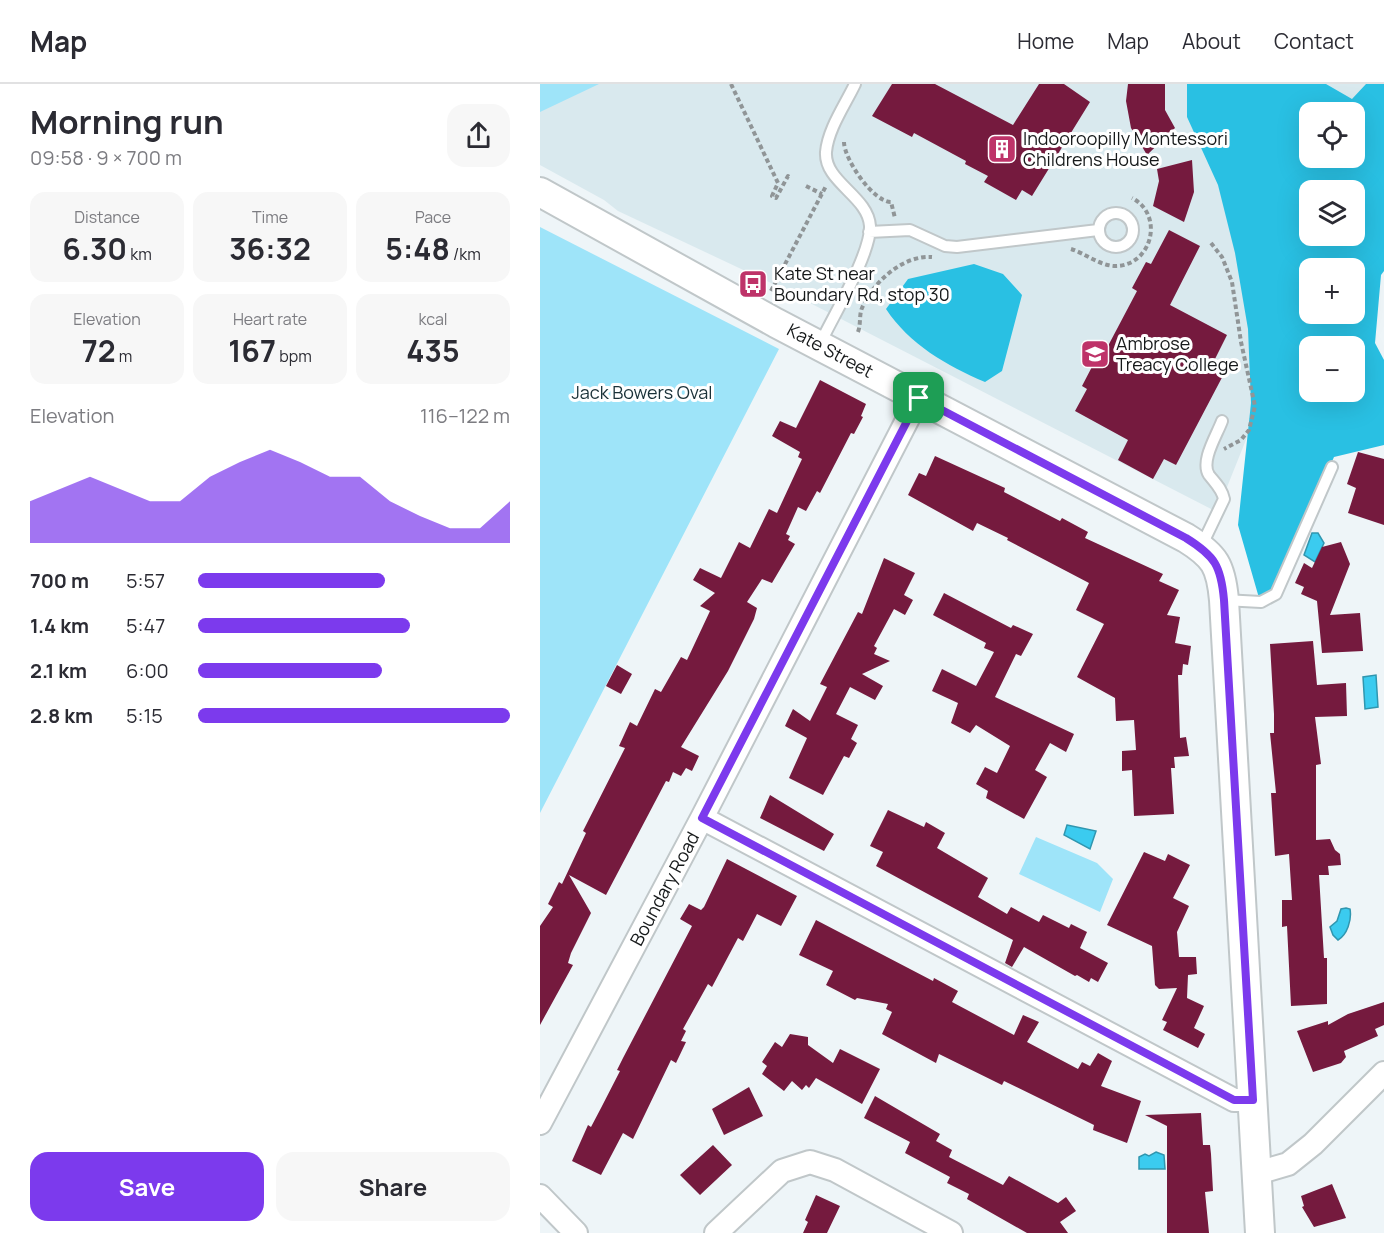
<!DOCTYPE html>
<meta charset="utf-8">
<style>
:root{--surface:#fff;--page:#f7f7f7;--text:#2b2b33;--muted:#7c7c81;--line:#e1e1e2;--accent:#7c3aed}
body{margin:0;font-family:Manrope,sans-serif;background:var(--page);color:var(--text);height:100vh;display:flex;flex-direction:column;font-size:22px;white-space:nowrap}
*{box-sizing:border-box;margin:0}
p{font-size:20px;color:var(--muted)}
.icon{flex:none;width:33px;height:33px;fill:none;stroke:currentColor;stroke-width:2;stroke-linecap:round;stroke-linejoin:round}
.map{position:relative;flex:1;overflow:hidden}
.panel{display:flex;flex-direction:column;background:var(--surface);width:540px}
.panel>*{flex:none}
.tools{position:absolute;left:759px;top:18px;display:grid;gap:12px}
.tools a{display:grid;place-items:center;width:66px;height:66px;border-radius:12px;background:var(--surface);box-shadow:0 6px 24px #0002;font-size:30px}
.pin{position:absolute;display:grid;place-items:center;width:51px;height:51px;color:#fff;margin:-26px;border-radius:12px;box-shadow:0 3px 9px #0006}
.round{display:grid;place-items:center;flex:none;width:63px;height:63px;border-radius:18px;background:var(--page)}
.overview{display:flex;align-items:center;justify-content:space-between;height:102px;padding:0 30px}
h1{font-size:33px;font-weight:700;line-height:45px}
.metrics{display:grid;grid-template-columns:repeat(3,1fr);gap:9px;height:102px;padding:6px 30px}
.metrics div{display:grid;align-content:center;border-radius:15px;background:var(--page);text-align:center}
.metrics b{font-size:30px;font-weight:700}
.metrics small{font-size:16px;font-weight:400}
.metrics p{font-size:16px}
.chart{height:168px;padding:12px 30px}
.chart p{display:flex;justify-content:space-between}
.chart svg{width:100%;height:108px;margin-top:6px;fill:var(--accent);opacity:.7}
.cta{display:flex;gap:12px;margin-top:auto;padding:12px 30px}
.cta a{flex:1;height:69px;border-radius:18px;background:var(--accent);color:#fff;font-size:24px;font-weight:700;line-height:69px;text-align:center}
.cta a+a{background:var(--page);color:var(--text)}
ul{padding:0 30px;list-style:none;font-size:20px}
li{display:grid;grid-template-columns:96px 72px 1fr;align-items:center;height:45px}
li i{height:15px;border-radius:8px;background:var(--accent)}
header{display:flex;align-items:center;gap:36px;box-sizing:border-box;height:84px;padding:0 30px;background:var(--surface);border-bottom:2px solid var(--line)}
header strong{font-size:28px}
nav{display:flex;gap:33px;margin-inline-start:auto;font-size:21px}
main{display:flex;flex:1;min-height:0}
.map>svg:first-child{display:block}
.built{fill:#d9e9ee;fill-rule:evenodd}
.green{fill:#9ee4f9}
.forest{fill:#29c0e3;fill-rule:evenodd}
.water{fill:#3bcbef;stroke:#3096af;stroke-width:1.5}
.building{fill:#751a3e}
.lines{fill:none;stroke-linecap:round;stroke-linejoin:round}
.service-casing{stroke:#c0c7c9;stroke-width:14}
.minor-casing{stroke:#c0c7c9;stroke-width:26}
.tertiary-casing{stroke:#c0c7c9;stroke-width:32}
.path{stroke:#909597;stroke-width:4;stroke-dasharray:4.5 3;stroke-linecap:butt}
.service{stroke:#fff;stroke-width:10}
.minor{stroke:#fff;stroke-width:22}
.tertiary{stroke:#fff;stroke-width:28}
.route-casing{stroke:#fff;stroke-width:12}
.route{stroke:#7c3aed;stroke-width:8}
.labels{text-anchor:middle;stroke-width:6;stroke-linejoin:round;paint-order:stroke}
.poi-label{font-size:18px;fill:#16191a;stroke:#fff;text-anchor:start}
.street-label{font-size:18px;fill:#16191a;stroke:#fff}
.park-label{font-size:18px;fill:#1a3138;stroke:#fff}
</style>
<header>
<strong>Map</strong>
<nav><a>Home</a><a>Map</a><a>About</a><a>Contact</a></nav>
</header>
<main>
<section class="panel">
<div class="overview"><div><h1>Morning run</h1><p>09:58 · 9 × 700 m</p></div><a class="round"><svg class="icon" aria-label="share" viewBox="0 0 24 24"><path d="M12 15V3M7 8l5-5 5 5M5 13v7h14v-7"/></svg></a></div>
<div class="metrics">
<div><p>Distance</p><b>6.30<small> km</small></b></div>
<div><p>Time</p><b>36:32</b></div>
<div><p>Pace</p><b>5:48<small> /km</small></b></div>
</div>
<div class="metrics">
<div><p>Elevation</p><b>72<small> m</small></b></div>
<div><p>Heart rate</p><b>167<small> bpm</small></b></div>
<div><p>kcal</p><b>435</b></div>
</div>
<div class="chart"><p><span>Elevation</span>116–122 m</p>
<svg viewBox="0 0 160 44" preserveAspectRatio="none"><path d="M0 44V27L10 22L20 17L30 22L40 27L50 27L60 17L70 11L80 6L90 11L100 17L110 17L120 27L130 33L140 38L150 38L160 27V44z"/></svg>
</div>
<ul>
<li><b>700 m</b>5:57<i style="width:60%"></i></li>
<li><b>1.4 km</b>5:47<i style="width:68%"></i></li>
<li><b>2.1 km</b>6:00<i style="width:59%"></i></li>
<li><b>2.8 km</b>5:15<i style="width:100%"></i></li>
</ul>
<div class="cta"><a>Save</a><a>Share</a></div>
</section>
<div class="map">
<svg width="844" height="1149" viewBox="0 0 844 1149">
<rect width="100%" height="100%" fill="#eef5f8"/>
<!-- built -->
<path class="built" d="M0,0H844V15L807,106H770L769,199L677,428L231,199L78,127L64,116L0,81ZM770,28H814V74H770Z"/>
<!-- green -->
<path class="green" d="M0,0H59L0,28Z
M0,143L239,265L0,729Z
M496,753L557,779L573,795L560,828L479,790Z"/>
<!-- forest -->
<path class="forest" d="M647,0H786L812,15L826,0H844V187L841,191L835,259L844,276V361L794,373L735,506L719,514L698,441L711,319L708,245L695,169L678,101L647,33ZM770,28H814V74H770ZM770,106H814V152H770ZM770,184H814V230H770ZM770,262H814V308H770Z
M434,180L463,190L482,211L462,287L445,298C407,282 369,260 346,225L368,195Z"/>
<!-- water -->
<path class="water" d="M772,449H778L784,459L775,478L764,471Z
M836,591L838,623L825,625L823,593Z
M527,741L556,747L550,765L524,751Z
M806,824L810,825C812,836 807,851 798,856L793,851L790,843L797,837L801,825Z
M616,1068L624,1071L625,1085H599V1073L605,1070L609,1072Z"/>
<!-- building -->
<path class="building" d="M352,0H395L473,41L499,0H524L550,18L492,112L482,106L476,116L444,98L448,92L425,80L426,77L374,49L372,53L332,32Z
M588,0H625V26L635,44L607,71L591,44L586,17Z
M652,76L654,108L644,138L613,122L619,97L617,85Z
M629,146L660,162L630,221L687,251L674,277L687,284L636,381L624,375L613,395L578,376L588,356L535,327L547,305L542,302L555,277L559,279L597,207L592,204L606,178L611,180Z
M280,296L326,320L321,332L323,333L314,350L311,349L280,409L277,407L266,427L258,423L246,450L250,452L248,456L255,460L232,499L222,495L207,518L217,524L214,535L188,587L141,663L159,672L152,687L146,684L141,692L133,688L129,698L126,697L66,811L29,791L51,829L31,869L28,879L33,881L0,941V842L13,823L8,820L19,798L22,800L46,749L43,747L85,664L79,662L90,638L97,642L115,605L121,608L141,573L147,576L170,527L160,522L175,509L153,496L160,484L181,494L199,458L210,464L229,425L237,429L262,375L258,373L260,368L232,352L240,337L256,344Z
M818,368L844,375V441L808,429L816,404L807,400Z
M395,372L465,404L464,408L520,437L522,434L548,448L545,454L623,490L619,497L639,506L627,531L640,533L635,559L651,562L648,581L643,580L642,591H638L640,654L646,653L649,672L634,673L635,684H631L634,730L594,732L592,686L582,687V667L596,666L594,636L576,637L575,614L537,593L564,540L536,526L549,499L467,456L468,454L437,439L433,447L368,411L379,389L386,392Z
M801,458L810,480L790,531L820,529L823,567L782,569L777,517L761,510L764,503L755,499L764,479L772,484L782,463Z
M344,474L375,489L364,511L373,516L365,531L354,525L334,562L337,564L334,570L350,577L322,590L343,602L335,616L310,603L296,630L318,641L311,655L317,659L309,674L304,672L283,711L249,694L267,654L245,642L253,625L270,637L287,603L280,600L318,528L322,530Z
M404,509L471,544L473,541L493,550L481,572L476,570L455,613L534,650L526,668L510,659L495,686L507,693L484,735L446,714L448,707L436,700L445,683L457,689L470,662L436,641L430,649L411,639L418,619L392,607L402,585L436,602L454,568L444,564L446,559L393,531Z
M773,557L777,601L806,599L807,632L775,633L781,680L776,681V756L790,755L795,766L800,770L801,781L788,782L789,791H779L784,874H787V920L751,922L747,842L742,843V816H752L749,770L735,772L731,709H736L730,649H734V630L730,560Z
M77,581L92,590L81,610L66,602Z
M230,711L294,750L284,767L220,734Z
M348,726L384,743L386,738L405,749L397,764L448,794L438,813L467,830L471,823L499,838L503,831L529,844L531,840L547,848L540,864L568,879L558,898L551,894L549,898L537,891L535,892L484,863L472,883L465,879L473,856L336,782L343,768L330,762Z
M604,768L625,777L628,770L650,781L633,814L649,822L637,848L639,873H656L657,890L648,891L647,914L664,922L654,944L665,950L658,964L623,946L627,938L622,936L637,904L619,905L615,901L612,862L567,841Z
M187,775L257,812L241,842L217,830L203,857L198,854L172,903L168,900L143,945L146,947L141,957L146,958L136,979L131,976L93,1055L83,1049L61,1091L32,1077L48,1041L51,1043L61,1024L80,987L77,986L83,974L152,842L140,835L149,820L161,826L164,823Z
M276,836L393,897L394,894L418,907L412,918L474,951L483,931L499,938L487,958L538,985L542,978L550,982L558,969L572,977L561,1002L601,1017L587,1059L553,1046L554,1041L464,997L462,1001L399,970L396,979L342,950L352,928L346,925L348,920L317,914L315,916L286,901L293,887L259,871Z
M844,918V941L835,945L838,952L804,967L806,973L801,979L773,988L757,947L788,937V941L808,930Z
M250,950L268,953V961L293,979L300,965L340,985L322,1020L276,994L269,1004L266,1001L262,1006L252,997L244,1007L222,990L227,982L222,978L235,958L242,963Z
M209,1003L223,1032L184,1051L172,1025Z
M335,1012L400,1050L396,1057L412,1066L409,1073L463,1101L469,1092L518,1119L526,1113L536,1127L520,1138L528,1149H487L427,1115L429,1110L407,1099L410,1093L365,1069L370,1058L324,1034Z
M661,1029L663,1061H670L671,1070L673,1107L665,1108L669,1149H627V1042L605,1031Z
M173,1061L192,1081L160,1111L140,1091Z
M792,1100L806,1134L774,1143L762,1123L764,1122L761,1112Z
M276,1111L300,1122L287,1149H263L268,1138L265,1136Z"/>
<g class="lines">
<!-- service casing -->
<g class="service-casing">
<path id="service" d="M559 146a17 17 0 1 1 34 0a17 17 0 1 1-34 0Z
M329,148L370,146L405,162L417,163L558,146
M280,260C293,232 331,170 330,142C328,112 284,98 286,68C288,45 305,21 315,0
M661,463L684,415C682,405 676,400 669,391C660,377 677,351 682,337
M684,516L721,518L736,510L792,383"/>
</g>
<!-- minor casing -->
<g class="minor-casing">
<path id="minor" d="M162,734L694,1016H713
M0,1039L162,734L379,313
M717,1089L748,1080L773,1060L844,989
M0,1112L36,1149
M176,1149L242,1087L270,1078L295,1086L411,1149"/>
</g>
<!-- tertiary casing -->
<g class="tertiary-casing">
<path id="tertiary" d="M0,108L236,239L646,454C675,472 681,482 684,516L720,1149"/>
</g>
<!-- path -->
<path class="path" d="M191,0L238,99L232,112L236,114L248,92L250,94
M304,58C304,75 333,118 351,118L355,134
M266,102L282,110
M671,159L682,173L692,198L701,258L715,322L709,346L701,356L684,365
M531,165C544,169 559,181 574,182C612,183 625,131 592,114
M231,207L286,102
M318,248C321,240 319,231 322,224C333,198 363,171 392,173"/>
<!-- service -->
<use href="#service" class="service"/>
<!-- minor -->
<use href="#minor" class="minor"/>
<!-- tertiary -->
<use href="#tertiary" class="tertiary"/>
</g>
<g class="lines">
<!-- route casing -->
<g class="route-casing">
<path id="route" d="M379,314L646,454C675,472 681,482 684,516L713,1016H694L162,734Z"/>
</g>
<!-- route -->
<use href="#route" class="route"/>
</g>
<!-- icons -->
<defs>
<g id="building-square" transform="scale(1.5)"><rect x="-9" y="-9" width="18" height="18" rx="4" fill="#be3369" stroke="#fff"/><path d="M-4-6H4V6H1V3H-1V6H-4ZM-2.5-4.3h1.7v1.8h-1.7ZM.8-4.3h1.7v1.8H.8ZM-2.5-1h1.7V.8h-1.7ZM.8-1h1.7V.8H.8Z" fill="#fff"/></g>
<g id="bus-square" transform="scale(1.5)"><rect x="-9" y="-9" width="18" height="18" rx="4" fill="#be3369" stroke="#fff"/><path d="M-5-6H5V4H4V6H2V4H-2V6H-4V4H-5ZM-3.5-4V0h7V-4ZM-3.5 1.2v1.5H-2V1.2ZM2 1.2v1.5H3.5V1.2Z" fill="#fff"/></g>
<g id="school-square" transform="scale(1.5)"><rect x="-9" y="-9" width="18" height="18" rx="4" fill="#be3369" stroke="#fff"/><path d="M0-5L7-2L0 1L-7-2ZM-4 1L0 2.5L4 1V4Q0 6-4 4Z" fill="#fff"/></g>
</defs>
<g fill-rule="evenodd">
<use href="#building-square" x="462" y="65"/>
<use href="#bus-square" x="213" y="200"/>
<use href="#school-square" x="555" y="270"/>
</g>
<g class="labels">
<!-- poi labels -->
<g class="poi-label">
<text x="483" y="61">Indooroopilly Montessori<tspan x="483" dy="21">Childrens House</tspan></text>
<text x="234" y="196">Kate St near<tspan x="234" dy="21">Boundary Rd, stop 30</tspan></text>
<text x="576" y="266">Ambrose<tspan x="576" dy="21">Treacy College</tspan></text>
</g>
<!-- street labels -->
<g class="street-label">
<text transform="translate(290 267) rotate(28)" y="6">Kate Street</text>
<text transform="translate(125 805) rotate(-62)" y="6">Boundary Road</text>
</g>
<!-- park labels -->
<g class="park-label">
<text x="102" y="315">Jack Bowers Oval</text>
</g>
</g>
</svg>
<div class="tools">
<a><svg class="icon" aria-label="locate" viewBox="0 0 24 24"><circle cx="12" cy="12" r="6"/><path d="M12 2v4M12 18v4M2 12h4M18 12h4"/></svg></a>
<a><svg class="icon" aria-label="layers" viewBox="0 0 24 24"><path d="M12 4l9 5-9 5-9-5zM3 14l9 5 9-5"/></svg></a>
<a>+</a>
<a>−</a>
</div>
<div class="pin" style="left:379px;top:314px;background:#1e9e55"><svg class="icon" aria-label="arrive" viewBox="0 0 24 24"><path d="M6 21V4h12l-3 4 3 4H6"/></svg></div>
</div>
</main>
